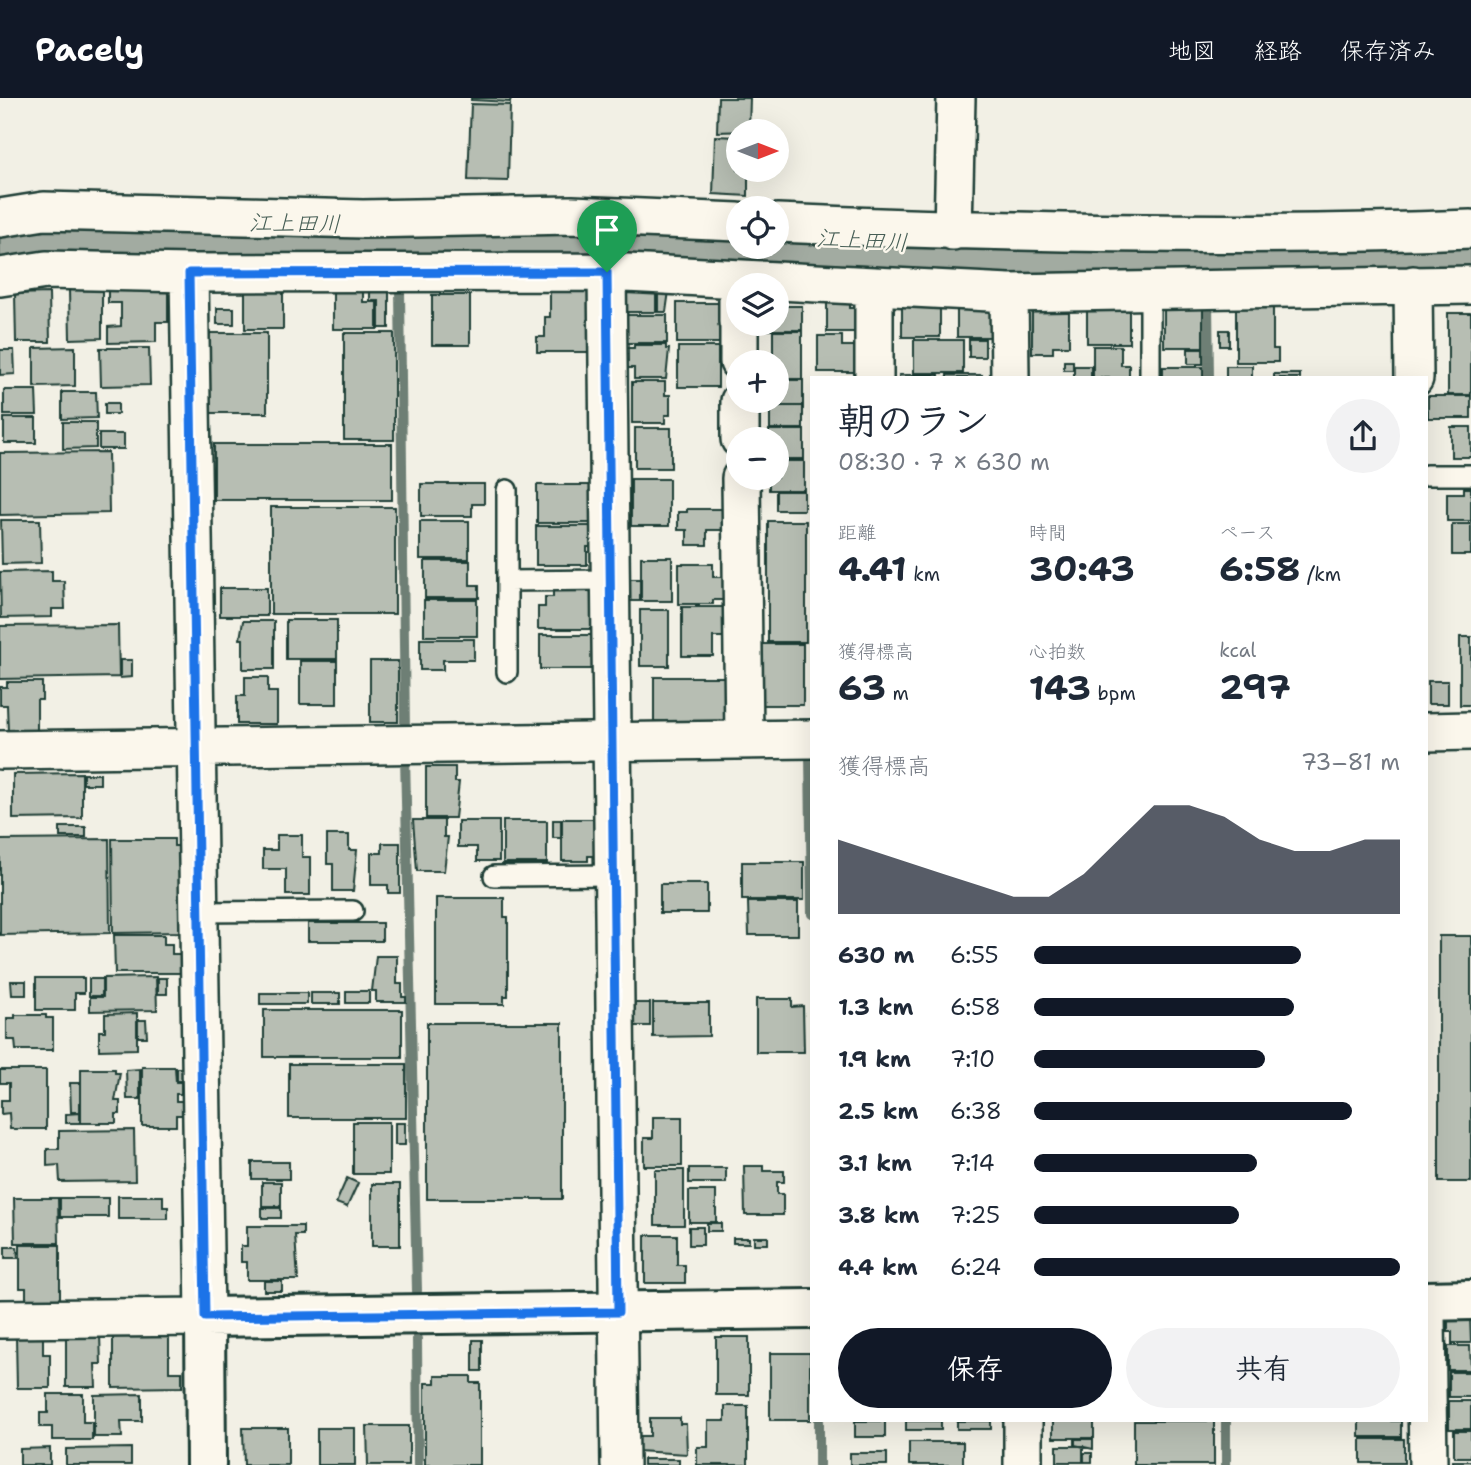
<!DOCTYPE html>
<html lang="ja">
<meta charset="utf-8">
<style>
:root{--surface:#fff;--page:#f2f2f3;--text:#1f2937;--muted:#747a83;--accent:#111827}
body{margin:0;font-family:"Shantell Sans","Klee One",sans-serif;background:var(--page);color:var(--text);height:100vh;display:flex;flex-direction:column;font-size:26px;white-space:nowrap}
*{box-sizing:border-box;margin:0}
p{font-size:23px;color:var(--muted)}
.icon{flex:none;width:38px;height:38px;fill:none;stroke:currentColor;stroke-width:2;stroke-linecap:round;stroke-linejoin:round}
.map{position:relative;flex:1;overflow:hidden}
.side{position:absolute;left:810px;top:278px;width:618px;height:1046px;display:flex;flex-direction:column;background:var(--surface);border-radius:0px;box-shadow:0 7px 28px #0002}
.side>*{flex:none}
.needle{width:46px;rotate:90deg}
.controls{position:absolute;left:726px;top:21px;display:grid;gap:14px}
.controls a{display:grid;place-items:center;width:63px;height:63px;border-radius:50%;background:var(--surface);box-shadow:0 7px 28px #0002;font-size:35px}
.pin{position:absolute;display:grid;place-items:center;width:60px;height:60px;color:#fff;margin:-72px -30px;border-radius:50% 50% 50% 0;rotate:-45deg;box-shadow:0 0 7px #0007}
.pin .icon{rotate:45deg}
.round{display:grid;place-items:center;flex:none;width:74px;height:74px;border-radius:37px;background:var(--page)}
.head{display:flex;align-items:center;justify-content:space-between;height:119px;padding:0 28px}
h1{font-size:38px;font-weight:700;line-height:52px}
.figures{display:grid;grid-template-columns:repeat(3,1fr);gap:10px;height:119px;padding:7px 28px}
.figures div{display:grid;align-content:center}
.figures b{font-size:35px;font-weight:700}
.figures small{font-size:19px;font-weight:400}
.figures p{font-size:19px}
.chart{height:196px;padding:14px 28px}
.chart p{display:flex;justify-content:space-between}
.chart svg{width:100%;height:126px;margin-top:7px;fill:var(--accent);opacity:.7}
.button{display:flex;gap:14px;margin-top:auto;padding:14px 28px}
.button a{flex:1;height:80px;border-radius:42px;background:var(--accent);color:#fff;font-size:28px;font-weight:700;line-height:80px;text-align:center}
.button a+a{background:var(--page);color:var(--text)}
ul{padding:0 28px;list-style:none;font-size:23px}
li{display:grid;grid-template-columns:112px 84px 1fr;align-items:center;height:52px}
li i{height:18px;border-radius:9px;background:var(--accent)}
header{display:flex;align-items:center;gap:42px;box-sizing:border-box;height:98px;padding:0 35px;background:var(--accent);color:#fff}
header strong{font-size:33px}
nav{display:flex;gap:38px;margin-inline-start:auto;font-size:24px}
.map>svg:first-child{display:block}
.water{fill:#a2aba1;stroke:#6e7f75;stroke-width:2}
.lines{fill:none;stroke-linecap:round;stroke-linejoin:round}
.stream{stroke:#6e7f75;stroke-width:10}
.building{fill:#b7beb3;stroke:#1f3d34;stroke-width:2}
.service-casing{stroke:#1f3d34;stroke-width:24}
.minor-casing{stroke:#1f3d34;stroke-width:42}
.tertiary-casing{stroke:#1f3d34;stroke-width:44}
.service{stroke:#fbf7ec;stroke-width:19}
.minor{stroke:#fbf7ec;stroke-width:37}
.tertiary{stroke:#fbf7ec;stroke-width:38}
.route-casing{stroke:#fff;stroke-width:14}
.route{stroke:#1a73e8;stroke-width:9}
.labels{text-anchor:middle;stroke-width:5;stroke-linejoin:round;paint-order:stroke}
.water-label{font-size:23px;font-style:italic;fill:#465e55;stroke:#fbf7ec}
</style>
<header>
<strong>Pacely</strong>
<nav><a>地図</a><a>経路</a><a>保存済み</a></nav>
</header>
<div class="map">
<svg width="1471" height="1367" viewBox="0 0 1471 1367">
<rect width="100%" height="100%" fill="#f2f0e5"/>
<filter id="ink" filterUnits="userSpaceOnUse"><feTurbulence type="fractalNoise" baseFrequency=".0143" numOctaves="2"/><feDisplacementMap in="SourceGraphic" scale="14" xChannelSelector="R" yChannelSelector="G"/><feConvolveMatrix kernelMatrix="1 2 1 2 8 2 1 2 1" color-interpolation-filters="sRGB"/></filter>
<g filter="url(#ink)">
<!-- water -->
<path class="water" d="M63,130L738,137V149H777V139L954,151L1314,152L1471,144V172L998,179L0,165V137Z"/>
<g class="lines">
<!-- stream -->
<path class="stream" d="M400,192L405,634
M1208,205L1209,280
M810,655L812,816
M405,659L417,1193
M417,1241L418,1367
M819,1323V1367
M1226,1323V1367"/>
</g>
<!-- building -->
<path class="building" d="M471,0H511L510,4L471,2Z
M718,0H750L749,33L717,34Z
M471,6L510,7L508,83L468,82Z
M715,38L738,39V72H748V98L713,96Z
M550,184L596,190L588,254H537V239H545V219H550Z
M168,186V224H156V244L108,245V229L121,228V205H108V187Z
M658,186H670L666,214H658Z
M621,187H656V214H621Z
M245,190H283V231H245Z
M333,190H363V204H377V231H333Z
M69,192H102V240L70,241Z
M370,192H389V230H379V203H370Z
M49,195L50,244H16L15,196Z
M827,195H850V210H863V234H827Z
M432,197H470V247H432Z
M902,200L940,203V239H902Z
M1236,201H1273V251H1278V264H1236Z
M677,205H725V245H677Z
M1129,207V245H1087V211Z
M777,208H802V232H754V226H777Z
M217,210H234V226H217Z
M1164,211H1203V249H1164Z
M957,212H997V239H957Z
M1032,212H1069V248H1053V255H1032Z
M1448,215H1471V297H1448Z
M619,217H667V245H619Z
M1220,232H1229V248H1220Z
M773,233H802V281H777V264H758V257H773Z
M210,235H267V315H210Z
M344,235H394V342H344Z
M818,238H842V248H861V274H818Z
M969,241H985V259H969Z
M914,242H963V275H914Z
M634,247H666V251H669L666,281H634V270H615V250H634Z
M1093,248H1121V267H1129V280H1093Z
M75,249V288L34,289V250Z
M678,249H718V289H678Z
M100,250H149L150,287L101,288Z
M1188,251H1203V266H1188Z
M0,252H14L15,276L0,277Z
M1064,263H1073V272H1064Z
M1074,268H1091V280H1074Z
M1226,268H1252V280H1226Z
M1163,269H1203V280H1163Z
M1274,276H1300V280H1274Z
M899,277H939V280H899Z
M947,277H982V280H947Z
M777,282H803V308H764V303H777Z
M632,284H665V297H670V317H665V325H632Z
M4,292H36L37,317H4Z
M62,294H96L97,320L62,321Z
M1428,298H1471V320H1428Z
M105,305H118V316H105Z
M770,308H803V331H770Z
M4,320H36V345H4Z
M63,324H96V350L63,351Z
M1451,329H1471V359H1451Z
M635,330H671V370H635Z
M769,332H804V361H777V341H769Z
M99,336H124V351H99Z
M214,346H392V402H214Z
M108,354L109,415L0,417V355Z
M777,363H804V392H769V380H777Z
M631,381H669V428H631Z
M421,386H484V406H472V418H421Z
M537,387H593V425H537Z
M1464,390H1471V423H1447V395H1464Z
M776,393H804V412H776Z
M271,409H395V516H271Z
M687,411H725V432H707V447H687V432H678V414H687Z
M1,422H40L41,465L2,466Z
M420,423H469V461H420Z
M768,423H806V544H768Z
M1452,426H1471V457H1452Z
M536,428H592V449H587V467H536Z
M641,459H672V503H641Z
M425,463H470V487H479V500H425Z
M679,466H713V479H732V502H713V506H679Z
M52,473V483H64L65,511H52V519L1,520L0,474Z
M624,481H640V503H624Z
M220,490H267V518H220Z
M553,493H594V531H538V509H545V499H553Z
M424,502H477V538H424Z
M682,509H728V539H713V558H682Z
M640,512H669V568H640Z
M286,522H337V561H286Z
M243,523H274V571H243V541H240Z
M118,527L119,579L0,581V528Z
M540,537H594V571H540Z
M1460,539H1471V607H1460Z
M420,541H474V562H443V572H420Z
M757,546H803V607H757Z
M120,562H132V579L120,580Z
M300,563H337V606H300Z
M370,563H398V624H370Z
M245,579H268V594H277V626H237V598H245Z
M654,579H731V623H654Z
M1428,583H1448V606H1428Z
M7,584H42V602H37V634H8L7,607H0V589H7Z
M426,669H455V684H459L455,720H426Z
M82,675V720L13,721V676Z
M83,676H100V686H83Z
M562,721H594V758H588V763H562Z
M413,722H444V739H448L444,773H417Z
M553,722H561V740H553Z
M458,723H499V763H477V749H458Z
M503,723H547V765H503Z
M60,729H86V739H60Z
M277,737H302V759H310V797H286V771H263V752H277Z
M327,737H349V752H357L353,793H333V766H327Z
M109,741L110,835L0,837V742Z
M112,741H174V748H183L184,834L113,835Z
M382,745H400V795H388V787H371V755H382Z
M742,764H804V802H742Z
M660,786H707V815H660Z
M436,800H504V819H508V898H504V906H436Z
M748,804H798V837H749Z
M308,825H382V843H308Z
M114,837H164V846H172V856H180V875H115Z
M1439,838H1471V1084H1439Z
M376,858H397V886H402V899H406V904H376V893H372Z
M156,879L157,912L90,913V899H103V880Z
M36,880H84V895H75V912H36Z
M158,880H167V896H158Z
M89,881H102V898H89Z
M11,883H26V897H12Z
M346,893H369V905H346Z
M260,895H307V906H260Z
M311,895H340V906H311Z
M756,901H792V909L803,908L804,954H756Z
M628,905H650V928H628Z
M653,905H709V938L653,939Z
M264,912H402V959H264Z
M137,915V951L99,952V933H105V916Z
M15,917H46V920H53V952H16L15,942H7V920H15Z
M138,922H146L147,939H138Z
M427,925H562V1101H427Z
M289,966H406V1020H289Z
M142,969H175L176,984H181V996H176V1003H182V1017H176V1028H142Z
M177,970H183L184,983H177Z
M81,971H115V975H120L115,1003H120V1016H116V1025H81Z
M140,971V1001H127L126,972Z
M0,972H46V1031H10L9,1015L1,1016V1002H9V985H0Z
M70,985H80V1014H71Z
M80,1015V1025H66V1016Z
M653,1019H682V1068H644V1040H653Z
M353,1024H389V1076H353Z
M395,1025H405V1047H395Z
M134,1032L135,1083L60,1084L59,1067L47,1068V1051H59V1033Z
M252,1064H289V1081H252Z
M744,1068H763V1073H784V1084H777V1096H783V1117H745Z
M689,1070H726V1085H689Z
M655,1072H684V1127H655Z
M347,1080L358,1085L347,1109L336,1105Z
M262,1084H281V1108H262Z
M372,1086H400V1148H372Z
M689,1093H716V1124H689Z
M118,1098H163V1109H168V1121H118Z
M14,1100H58L59,1145H15Z
M60,1100H108V1119H60Z
M262,1110H281V1120H262Z
M707,1125H721V1133H707Z
M247,1128H303V1137H295L298,1182H247V1164H241V1148H247Z
M689,1129H703V1147H689Z
M645,1137H677V1167H685V1185H645Z
M754,1139H768V1146H754Z
M733,1140H749V1145H733Z
M20,1147H60V1202L26,1203V1190H20Z
M5,1149H17L18,1160H5Z
M264,1183H282V1193H264Z
M1448,1215L1470,1219L1471,1245H1452V1234H1448Z
M169,1234V1274H182V1289L113,1290V1235Z
M43,1237V1256H50V1290H17L16,1238Z
M66,1237H100L101,1266H95L96,1289H66Z
M716,1239H749V1297H716Z
M473,1242H482V1273H473Z
M1448,1248H1470L1471,1272H1448Z
M770,1255H810V1322H770Z
M1449,1274H1470L1471,1299H1449Z
M435,1278H471V1285H480V1367H425V1285H435Z
M48,1296H83V1324H92V1342H52V1329H40V1315H48Z
M142,1296V1323H121L122,1339H94V1297Z
M1449,1303H1471V1331H1449Z
M725,1308H748V1367H697V1349H708V1323H725Z
M650,1320H680V1326H686L687,1356L637,1353V1338H650Z
M855,1323H885V1339H855Z
M906,1323H941V1332H906Z
M957,1323H991V1331H957Z
M1053,1323H1094V1340H1053Z
M1134,1323H1214V1367H1134Z
M1359,1323H1401V1339H1359Z
M367,1328H409V1367H368Z
M243,1330H288V1367H244Z
M317,1330H355V1367H317Z
M1454,1333H1471V1359H1454Z
M1075,1341H1093V1351L1075,1347Z
M1361,1341H1404V1365H1361Z
M909,1344H963V1367H909Z
M1057,1348H1083V1364H1057Z
M50,1350V1367H20V1351Z
M131,1350V1367H66V1351Z
M850,1355H887V1367H850Z
M1084,1355H1092V1364H1084Z
M643,1361H679V1367H643Z
M1452,1363H1471V1367H1452Z"/>
<g class="lines">
<!-- service casing -->
<g class="service-casing">
<path id="service" d="M1150,192V280
M1426,377H1471
M507,392V574
M507,483L611,482
M494,778L614,777
M199,814L353,813"/>
</g>
<!-- minor casing -->
<g class="minor-casing">
<path id="minor" d="M0,120L44,113L363,121L572,117L738,124
M777,125C1008,135 1240,140 1471,131
M953,133L956,0
M607,174L620,1367
M0,179L46,172L189,175L607,174L1009,195L1471,187
M738,181V224
M1413,187L1414,280
M874,189V280
M1009,195L1010,280
M739,226V264
M740,303V341
M741,380L744,642
M1426,634L1471,633
M0,652L812,641
M1426,1219L1428,1367
M0,1221L205,1219L189,175
M1023,1323V1367"/>
</g>
<!-- tertiary casing -->
<g class="tertiary-casing">
<path id="tertiary" d="M1426,1203L1471,1202
M206,1367L205,1219L812,1211"/>
</g>
<!-- service -->
<use href="#service" class="service"/>
<!-- minor -->
<use href="#minor" class="minor"/>
<!-- tertiary -->
<use href="#tertiary" class="tertiary"/>
</g>
</g>
<g class="lines" filter="url(#ink)">
<!-- route casing -->
<g class="route-casing">
<path id="route" d="M607,174L618,1214L205,1219L189,175Z"/>
</g>
<!-- route -->
<use href="#route" class="route"/>
</g>
<g class="labels">
<!-- water labels -->
<g class="water-label">
<text transform="translate(295 125) rotate(1)" y="8">江上田川</text>
<text transform="translate(862 142) rotate(3)" y="8">江上田川</text>
</g>
</g>
</svg>
<div class="controls">
<a><svg class="needle" viewBox="-14 -14 28 28"><path d="M0-13l5 13h-10z" fill="#e53935"/><path d="M0 13l5-13h-10z" fill="#747a83"/></svg></a>
<a><svg class="icon" aria-label="locate" viewBox="0 0 24 24"><circle cx="12" cy="12" r="6"/><path d="M12 2v4M12 18v4M2 12h4M18 12h4"/></svg></a>
<a><svg class="icon" aria-label="layers" viewBox="0 0 24 24"><path d="M12 4l9 5-9 5-9-5zM3 14l9 5 9-5"/></svg></a>
<a>+</a>
<a>−</a>
</div>
<div class="pin" style="left:607px;top:174px;background:#1e9e55"><svg class="icon" aria-label="arrive" viewBox="0 0 24 24"><path d="M6 21V4h12l-3 4 3 4H6"/></svg></div>
<section class="side">
<div class="head"><div><h1>朝のラン</h1><p>08:30 · 7 × 630 m</p></div><a class="round"><svg class="icon" aria-label="share" viewBox="0 0 24 24"><path d="M12 15V3M7 8l5-5 5 5M5 13v7h14v-7"/></svg></a></div>
<div class="figures">
<div><p>距離</p><b>4.41<small> km</small></b></div>
<div><p>時間</p><b>30:43</b></div>
<div><p>ペース</p><b>6:58<small> /km</small></b></div>
</div>
<div class="figures">
<div><p>獲得標高</p><b>63<small> m</small></b></div>
<div><p>心拍数</p><b>143<small> bpm</small></b></div>
<div><p>kcal</p><b>297</b></div>
</div>
<div class="chart"><p><span>獲得標高</span>73–81 m</p>
<svg viewBox="0 0 160 44" preserveAspectRatio="none"><path d="M0 44V18L10 22L20 26L30 30L40 34L50 38L60 38L70 30L80 18L90 6L100 6L110 10L120 18L130 22L140 22L150 18L160 18V44z"/></svg>
</div>
<ul>
<li><b>630 m</b>6:55<i style="width:73%"></i></li>
<li><b>1.3 km</b>6:58<i style="width:71%"></i></li>
<li><b>1.9 km</b>7:10<i style="width:63%"></i></li>
<li><b>2.5 km</b>6:38<i style="width:87%"></i></li>
<li><b>3.1 km</b>7:14<i style="width:61%"></i></li>
<li><b>3.8 km</b>7:25<i style="width:56%"></i></li>
<li><b>4.4 km</b>6:24<i style="width:100%"></i></li>
</ul>
<div class="button"><a>保存</a><a>共有</a></div>
</section>
</div>
